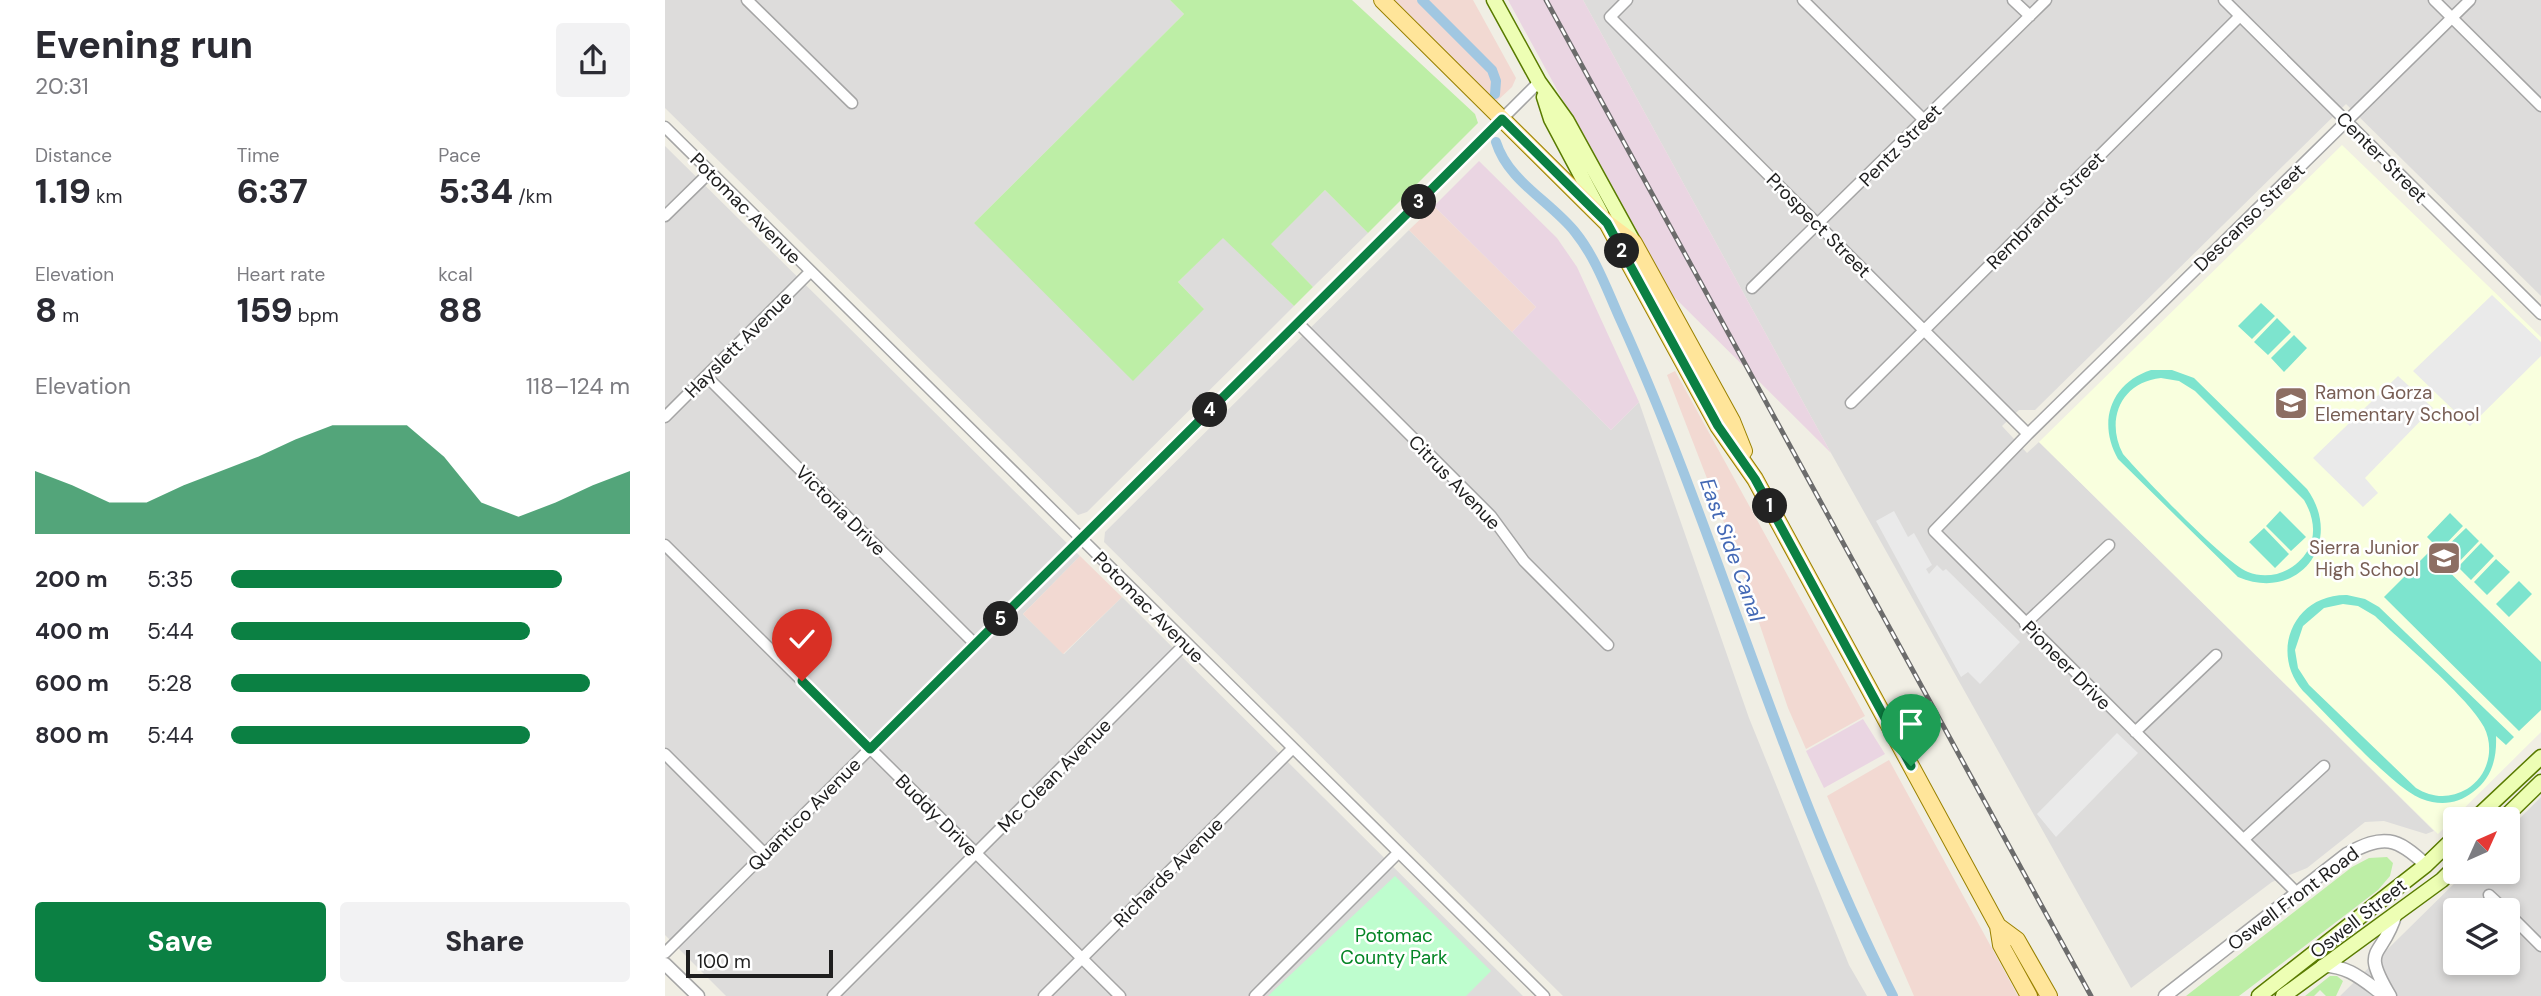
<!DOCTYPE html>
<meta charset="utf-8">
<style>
:root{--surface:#fff;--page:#f2f2f3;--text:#2b2b33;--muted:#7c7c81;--accent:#0b8043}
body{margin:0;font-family:"DM Sans",sans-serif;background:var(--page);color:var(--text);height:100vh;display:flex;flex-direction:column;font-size:26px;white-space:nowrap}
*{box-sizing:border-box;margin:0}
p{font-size:23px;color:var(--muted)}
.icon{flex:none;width:38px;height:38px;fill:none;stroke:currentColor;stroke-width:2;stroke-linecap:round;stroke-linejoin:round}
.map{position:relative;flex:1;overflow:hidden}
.details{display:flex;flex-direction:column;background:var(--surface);width:665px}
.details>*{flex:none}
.needle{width:46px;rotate:45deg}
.fabs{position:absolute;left:1778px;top:807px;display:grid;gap:14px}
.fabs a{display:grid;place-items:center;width:77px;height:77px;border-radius:7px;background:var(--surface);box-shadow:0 4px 10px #0003;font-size:35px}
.scale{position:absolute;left:21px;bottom:18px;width:147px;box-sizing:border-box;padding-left:7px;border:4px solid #1e1e1e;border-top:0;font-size:19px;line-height:24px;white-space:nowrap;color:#1e1e1e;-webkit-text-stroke:5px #fff;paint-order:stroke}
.pin{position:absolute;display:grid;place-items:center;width:60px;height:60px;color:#fff;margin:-72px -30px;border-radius:50% 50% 50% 0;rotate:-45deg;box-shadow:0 0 7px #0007}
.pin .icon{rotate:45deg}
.km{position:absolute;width:35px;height:35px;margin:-18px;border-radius:50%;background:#222;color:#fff;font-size:19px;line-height:35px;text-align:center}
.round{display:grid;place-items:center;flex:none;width:74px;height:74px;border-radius:7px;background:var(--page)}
.summary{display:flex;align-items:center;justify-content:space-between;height:119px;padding:0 35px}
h1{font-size:38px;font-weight:800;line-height:52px}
.metrics{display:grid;grid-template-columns:repeat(3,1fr);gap:10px;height:119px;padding:7px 35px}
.metrics div{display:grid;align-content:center}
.metrics b{font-size:35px;font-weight:800}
.metrics small{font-size:19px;font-weight:400}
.metrics p{font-size:19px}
.chart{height:196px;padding:14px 35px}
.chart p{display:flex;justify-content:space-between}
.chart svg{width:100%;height:126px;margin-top:7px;fill:var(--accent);opacity:.7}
.button{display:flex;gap:14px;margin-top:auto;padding:14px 35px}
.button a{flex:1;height:80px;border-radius:7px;background:var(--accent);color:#fff;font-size:28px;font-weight:800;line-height:80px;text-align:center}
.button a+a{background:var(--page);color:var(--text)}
ul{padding:0 35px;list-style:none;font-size:23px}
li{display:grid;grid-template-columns:112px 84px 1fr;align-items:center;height:52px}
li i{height:18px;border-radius:9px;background:var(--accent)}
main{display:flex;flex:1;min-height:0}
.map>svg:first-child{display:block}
.residential{fill:#dddcdb;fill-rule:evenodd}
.commercial{fill:#f2d9d2}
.industrial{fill:#ead5e2}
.education{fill:#f9ffde}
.grass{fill:#bdeea6}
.park{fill:#befdce}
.pitch{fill:#7de4ce;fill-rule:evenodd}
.parking{fill:#eaeaea}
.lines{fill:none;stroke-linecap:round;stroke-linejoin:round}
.canal{stroke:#a1c7e1;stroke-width:10}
.minor-casing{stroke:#a5a5a5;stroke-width:13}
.tertiary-casing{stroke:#a5a5a5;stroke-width:15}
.secondary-casing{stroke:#597b00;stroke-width:17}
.primary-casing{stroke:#998100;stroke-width:18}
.minor{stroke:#fff;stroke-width:10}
.tertiary{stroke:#fff;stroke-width:12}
.secondary{stroke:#edfeb4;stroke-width:14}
.primary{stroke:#ffe59a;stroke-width:16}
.rail-casing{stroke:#6c6c6c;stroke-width:5}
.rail{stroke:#fff;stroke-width:2.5;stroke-dasharray:8;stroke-linecap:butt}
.route-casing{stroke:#fff;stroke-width:14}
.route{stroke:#0b8043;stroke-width:9}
.labels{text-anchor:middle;stroke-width:5;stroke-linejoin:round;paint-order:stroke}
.street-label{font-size:19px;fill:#1e1e1e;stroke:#fff}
.education-label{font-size:19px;fill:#785e54;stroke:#fff;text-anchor:start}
.park-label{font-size:19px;fill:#048525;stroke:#fff}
.water-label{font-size:21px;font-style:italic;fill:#4469b5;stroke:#fff}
</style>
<main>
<section class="details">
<div class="summary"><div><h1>Evening run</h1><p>20:31</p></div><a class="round"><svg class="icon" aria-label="share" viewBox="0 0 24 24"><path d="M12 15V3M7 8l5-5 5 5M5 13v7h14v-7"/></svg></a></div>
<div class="metrics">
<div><p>Distance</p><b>1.19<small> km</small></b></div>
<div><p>Time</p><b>6:37</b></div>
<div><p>Pace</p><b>5:34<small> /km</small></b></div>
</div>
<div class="metrics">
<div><p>Elevation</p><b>8<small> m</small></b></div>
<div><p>Heart rate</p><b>159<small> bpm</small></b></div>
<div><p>kcal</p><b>88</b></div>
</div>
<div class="chart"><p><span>Elevation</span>118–124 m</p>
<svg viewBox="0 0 160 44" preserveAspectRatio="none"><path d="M0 44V22L10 27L20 33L30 33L40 27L50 22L60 17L70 11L80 6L90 6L100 6L110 17L120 33L130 38L140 33L150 27L160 22V44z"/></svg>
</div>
<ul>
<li><b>200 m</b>5:35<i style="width:83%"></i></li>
<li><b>400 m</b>5:44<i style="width:75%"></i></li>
<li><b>600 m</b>5:28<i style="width:90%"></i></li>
<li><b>800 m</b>5:44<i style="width:75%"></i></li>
</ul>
<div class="button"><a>Save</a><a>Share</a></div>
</section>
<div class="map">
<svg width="1876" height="996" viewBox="0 0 1876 996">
<rect width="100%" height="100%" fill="#f0eee4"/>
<!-- residential -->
<path class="residential" d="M0,0H505L519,14L309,223L539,309L513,282L558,237L629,306L422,512L413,515L0,108Z
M918,0H1876V296L1681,104L1370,410H1354L1337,426L1362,453L1374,442L1769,831L1761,834L1719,821L1700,822L1642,868L1607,882L1466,988L1166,453Z
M0,146L415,556L358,614L399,654L457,597L858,996H61L0,935Z
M660,190L703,233L648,287L605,244Z
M744,230L946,430L974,402L1084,718L1184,965L1202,996H898L439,542L440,532Z
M1876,797V996H1675L1801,872H1843V830ZM1790,910H1843V962H1790Z"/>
<!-- commercial -->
<path class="commercial" d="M728,0H808L851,78L847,87L831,102Z
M769,206L871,307L847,332L744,230Z
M1010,371L1200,716L1141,749L1123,708L1067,543L1002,375Z
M415,556L457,597L398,654L358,614Z
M1224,760L1353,996H1249L1162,796Z"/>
<!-- industrial -->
<path class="industrial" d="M843,0H918L1166,453L1001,289Z
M814,161L892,238L912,267L974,402L946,430L847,332L871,307L769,206Z
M1198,719L1220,754L1159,788L1141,751Z"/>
<!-- education -->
<path class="education" d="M1677,145L1876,337V732L1773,834L1374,442Z"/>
<!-- grass -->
<path class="grass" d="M505,0H687L810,114L813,123L703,233L660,190L606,244L648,287L629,306L558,238L513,282L539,309L468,381L309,223L519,14Z
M1722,857L1728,863L1725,876L1713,890L1574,996H1521L1687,867L1704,858Z
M1665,976H1672L1678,981L1671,996H1661L1655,990L1649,996H1640Z"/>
<!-- park -->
<path class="park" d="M730,876L826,971L801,996H603Z"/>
<!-- pitch -->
<path class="pitch" d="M1596,303L1610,316L1587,339L1573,326Z
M1612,318L1626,332L1603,355L1589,342Z
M1629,335L1642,348L1619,372L1606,358Z
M1486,370H1507L1529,378L1642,489C1680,542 1634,603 1573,577L1453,459C1432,422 1446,383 1486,370ZM1496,378L1514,381L1530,391L1639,500C1648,515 1652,534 1643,550C1631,571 1605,581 1583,572C1560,563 1477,476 1458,454C1440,420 1456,382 1496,378Z
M1615,511L1641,537L1626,551L1601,526Z
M1785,513L1798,526L1775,550L1762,537Z
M1599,528L1624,554L1610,568L1584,542Z
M1801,528L1814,541L1791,565L1777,551Z
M1816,543L1829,556L1806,580L1793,567Z
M1764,552L1876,662V710L1854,731L1719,597Z
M1831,559L1845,572L1822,595L1809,582Z
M1854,581L1867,594L1844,617L1831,604Z
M1682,595L1700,599L1714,607L1849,737L1841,745L1831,736C1832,758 1827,778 1808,792C1793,804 1775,806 1757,799C1728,788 1664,716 1638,691C1604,652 1629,594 1682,595ZM1678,604L1693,606L1710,616C1736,641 1805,699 1819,727C1830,749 1823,776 1802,789C1785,799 1767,798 1751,788L1644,685L1633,668L1630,650L1638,626L1659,608Z"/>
<!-- parking -->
<path class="parking" d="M1827,295L1876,342V356L1805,426L1748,371Z
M1733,376L1768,408L1700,478L1713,493L1698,507L1648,458Z
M1229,511L1243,537L1249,533L1267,565L1261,569L1264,574L1272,565L1278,571L1281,569L1355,642L1315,684L1303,672L1296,677L1211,521Z
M1452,733L1473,753L1391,837L1372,814Z"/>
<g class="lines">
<!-- canal -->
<path class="canal" d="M757,0L827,70L831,81L830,94
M831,142C843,181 885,201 910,232C931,258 942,290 956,321C1056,542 1117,780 1228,996"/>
<!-- minor casing -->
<g class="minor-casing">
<path id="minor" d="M82,0L187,103
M962,0L945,17L1363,434
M1138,0L1259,120
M1348,0L1365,16
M1559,0L1876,314
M1769,0L1876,106
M0,127L879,996
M0,216L45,172
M1087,288L1381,0
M633,323L826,516L859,561L943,645
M41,376L310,644
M1186,403L1575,16
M0,417L145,272
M0,545L455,996
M1360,624L1444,545
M1470,732L1551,655
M0,754L100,854
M1579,839L1659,766
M1632,893L1269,531L1363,434L1805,0
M1824,895L1840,910
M1843,913L1876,946
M0,953L874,82
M168,996L521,643
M379,996L627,749
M590,996L733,853"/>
</g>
<!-- tertiary casing -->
<g class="tertiary-casing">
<path id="tertiary" d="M0,964L33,996
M1657,966C1684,965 1699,981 1720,996
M1500,996L1682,854C1718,834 1732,837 1761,865
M1725,996C1694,944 1718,960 1731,913"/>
</g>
<!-- secondary casing -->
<g class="secondary-casing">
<path id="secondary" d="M829,0L874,82L902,121L968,241
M879,97L886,119L936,213
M1810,819L1876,757
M1838,819L1876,782
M1594,996L1761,865L1790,837
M1618,996L1777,880L1790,867"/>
</g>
<!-- primary casing -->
<g class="primary-casing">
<path id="primary" d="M717,0L942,223L969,243L1067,421L1079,451
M942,223L1053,426L1090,479L1333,926L1336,945L1364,996
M1333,926L1352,940L1384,996"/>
</g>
<!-- minor -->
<use href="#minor" class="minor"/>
<!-- tertiary -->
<use href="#tertiary" class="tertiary"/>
<!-- secondary -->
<use href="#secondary" class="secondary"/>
<!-- primary -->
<use href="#primary" class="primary"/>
<!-- rail casing -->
<g class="rail-casing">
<path id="rail" d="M881,0L1426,996"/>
</g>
<!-- rail -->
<use href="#rail" class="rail"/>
</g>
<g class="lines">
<!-- route casing -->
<g class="route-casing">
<path id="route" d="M137,681L205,749L837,119L942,223L1053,426L1090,479L1246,766"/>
</g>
<!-- route -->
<use href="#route" class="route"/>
</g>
<!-- icons -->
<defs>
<g id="school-square" transform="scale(1.75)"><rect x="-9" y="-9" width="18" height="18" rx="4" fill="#8d6e63" stroke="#fff"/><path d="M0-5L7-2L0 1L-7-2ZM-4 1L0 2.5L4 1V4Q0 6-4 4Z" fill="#fff"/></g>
</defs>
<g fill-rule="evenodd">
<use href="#school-square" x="1626" y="403"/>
<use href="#school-square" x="1779" y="558"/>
</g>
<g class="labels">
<!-- street labels -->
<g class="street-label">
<text transform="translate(1235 145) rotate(-45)" y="7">Pentz Street</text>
<text transform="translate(1717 157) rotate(45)" y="7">Center Street</text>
<text transform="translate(81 208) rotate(45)" y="7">Potomac Avenue</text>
<text transform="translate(1380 210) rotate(-45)" y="7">Rembrandt Street</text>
<text transform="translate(1584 217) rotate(-44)" y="7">Descanso Street</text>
<text transform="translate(1154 225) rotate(45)" y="7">Prospect Street</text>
<text transform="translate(73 344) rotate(-45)" y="7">Hayslett Avenue</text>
<text transform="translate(790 482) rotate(46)" y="7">Citrus Avenue</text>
<text transform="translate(176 510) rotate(45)" y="7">Victoria Drive</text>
<text transform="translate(484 607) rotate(45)" y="7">Potomac Avenue</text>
<text transform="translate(1402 665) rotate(45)" y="7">Pioneer Drive</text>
<text transform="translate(389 775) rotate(-45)" y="7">Mc Clean Avenue</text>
<text transform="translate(139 814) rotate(-45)" y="7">Quantico Avenue</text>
<text transform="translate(272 815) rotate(45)" y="7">Buddy Drive</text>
<text transform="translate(503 872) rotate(-45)" y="7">Richards Avenue</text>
<text transform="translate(1628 898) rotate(-37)" y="7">Oswell Front Road</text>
<text transform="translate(1693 918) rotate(-38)" y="7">Oswell Street</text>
</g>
<!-- education labels -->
<g class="education-label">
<text x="1650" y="399">Ramon Gorza<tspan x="1650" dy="22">Elementary School</tspan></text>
<text x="1754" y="554" text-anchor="end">Sierra Junior<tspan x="1754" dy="22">High School</tspan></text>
</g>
<!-- park labels -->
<g class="park-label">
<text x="729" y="942">Potomac<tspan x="729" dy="22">County Park</tspan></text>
</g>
<!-- water labels -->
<g class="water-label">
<text transform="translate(1067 550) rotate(70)" y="7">East Side Canal</text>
</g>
</g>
</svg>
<div class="fabs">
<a><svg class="needle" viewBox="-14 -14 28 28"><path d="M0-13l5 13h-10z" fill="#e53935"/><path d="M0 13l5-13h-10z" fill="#7c7c81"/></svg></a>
<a><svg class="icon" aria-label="layers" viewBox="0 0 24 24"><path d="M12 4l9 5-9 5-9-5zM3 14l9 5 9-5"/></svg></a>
</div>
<div class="scale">100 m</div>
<div class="pin" style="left:1246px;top:766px;background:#1e9e55"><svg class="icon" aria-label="arrive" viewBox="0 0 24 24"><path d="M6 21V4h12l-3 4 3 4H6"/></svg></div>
<div class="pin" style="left:137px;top:681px;background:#d93025"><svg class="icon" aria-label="check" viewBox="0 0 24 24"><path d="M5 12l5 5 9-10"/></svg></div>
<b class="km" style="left:1105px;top:506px">1</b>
<b class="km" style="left:957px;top:251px">2</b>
<b class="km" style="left:754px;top:202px">3</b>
<b class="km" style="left:545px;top:410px">4</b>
<b class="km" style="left:336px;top:619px">5</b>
</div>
</main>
